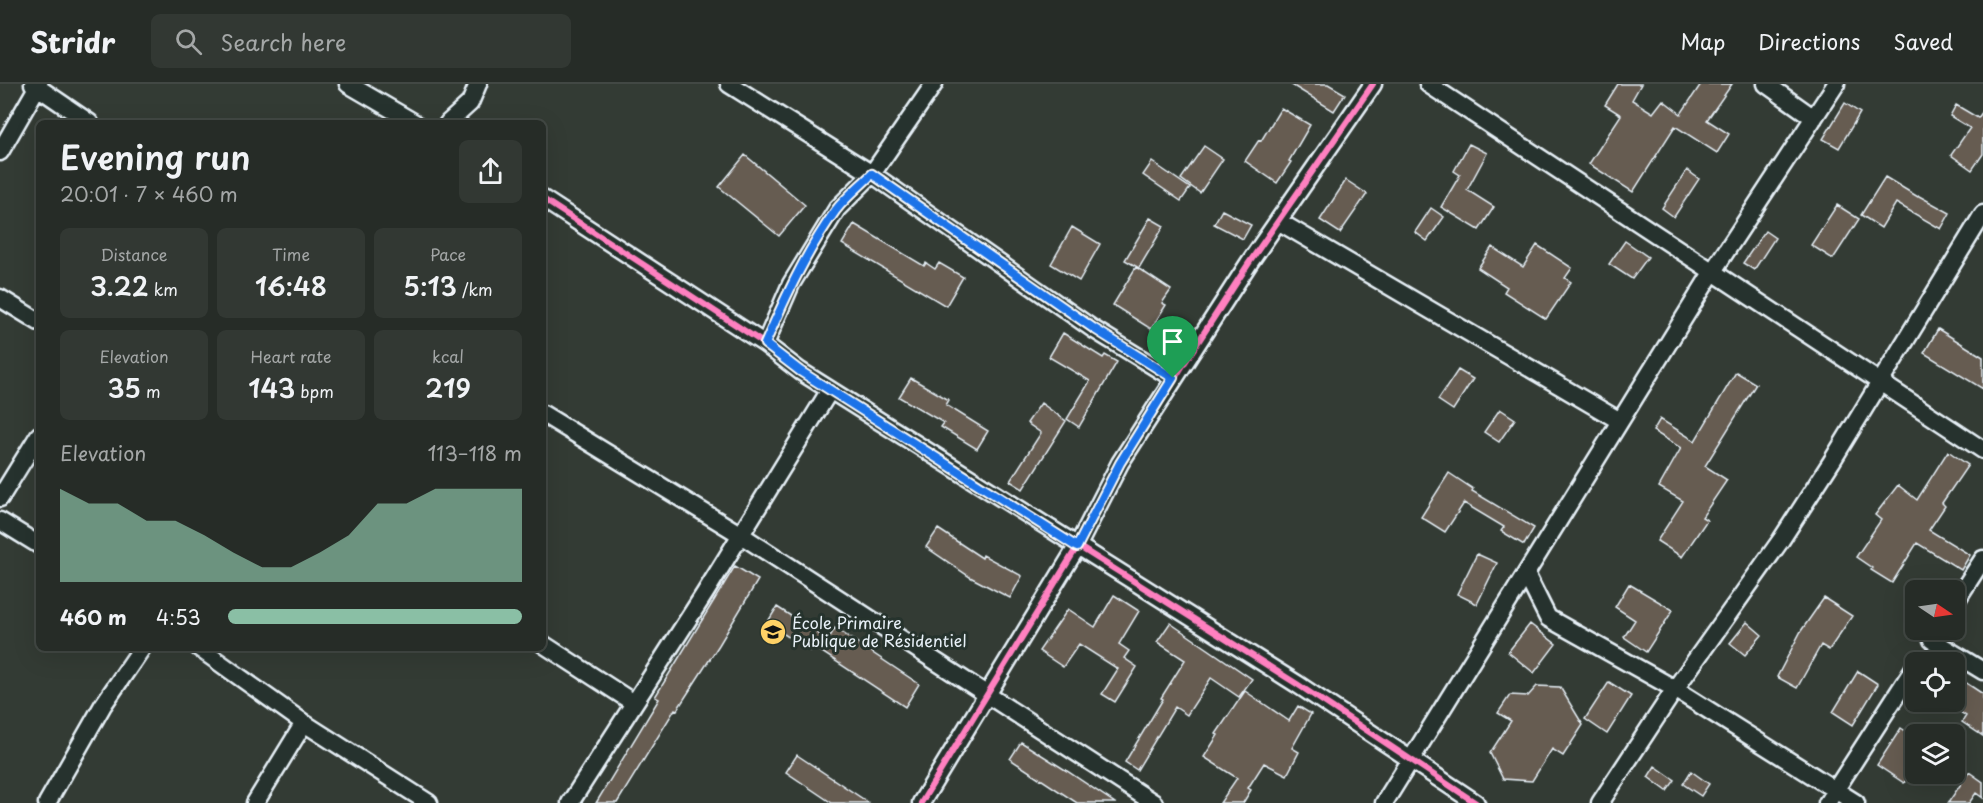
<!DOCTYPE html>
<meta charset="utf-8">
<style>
:root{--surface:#262c27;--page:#323833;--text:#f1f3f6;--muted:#a4a7a7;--line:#424844;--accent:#8abfa5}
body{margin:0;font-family:"Playpen Sans",sans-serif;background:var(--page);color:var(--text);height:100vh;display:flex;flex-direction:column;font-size:22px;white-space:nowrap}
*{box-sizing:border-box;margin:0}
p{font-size:20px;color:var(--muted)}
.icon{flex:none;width:33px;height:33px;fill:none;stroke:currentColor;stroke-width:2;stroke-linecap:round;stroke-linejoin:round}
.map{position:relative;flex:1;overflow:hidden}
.sheet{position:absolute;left:36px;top:36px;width:510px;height:531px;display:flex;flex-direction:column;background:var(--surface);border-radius:9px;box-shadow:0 6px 24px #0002,0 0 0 2px var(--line)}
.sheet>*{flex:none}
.needle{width:39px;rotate:103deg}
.buttons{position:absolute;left:1905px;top:496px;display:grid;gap:12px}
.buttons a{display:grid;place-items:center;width:60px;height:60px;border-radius:9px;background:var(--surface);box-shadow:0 6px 24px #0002,0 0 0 2px var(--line);font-size:30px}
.pin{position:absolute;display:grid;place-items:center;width:51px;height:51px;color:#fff;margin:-62px -26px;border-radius:50% 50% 50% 0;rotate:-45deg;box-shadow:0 0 6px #0007}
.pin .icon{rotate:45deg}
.round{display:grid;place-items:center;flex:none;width:63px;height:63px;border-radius:9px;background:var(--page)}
.summary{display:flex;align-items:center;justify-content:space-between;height:102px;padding:0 24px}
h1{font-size:33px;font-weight:600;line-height:45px}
.metrics{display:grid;grid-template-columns:repeat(3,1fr);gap:9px;height:102px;padding:6px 24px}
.metrics div{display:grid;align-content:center;border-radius:9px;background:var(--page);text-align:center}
.metrics b{font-size:26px;font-weight:600}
.metrics small{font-size:16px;font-weight:400}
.metrics p{font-size:16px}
.chart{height:168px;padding:12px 24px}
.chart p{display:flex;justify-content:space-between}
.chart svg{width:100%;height:108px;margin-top:6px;fill:var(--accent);opacity:.7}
ul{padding:0 24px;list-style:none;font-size:20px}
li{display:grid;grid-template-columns:96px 72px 1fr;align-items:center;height:45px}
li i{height:15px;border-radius:8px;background:var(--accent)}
header{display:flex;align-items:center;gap:36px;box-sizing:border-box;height:84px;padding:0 30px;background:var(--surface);border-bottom:2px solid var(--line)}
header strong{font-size:28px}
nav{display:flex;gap:33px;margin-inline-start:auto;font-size:21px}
.search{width:420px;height:54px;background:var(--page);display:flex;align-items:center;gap:15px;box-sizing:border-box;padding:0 21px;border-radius:9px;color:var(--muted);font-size:22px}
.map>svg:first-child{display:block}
.building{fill:#665b51;stroke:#e8f1f8;stroke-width:1.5}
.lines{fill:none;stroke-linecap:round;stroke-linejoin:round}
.minor-casing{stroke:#e8f1f8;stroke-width:21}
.minor{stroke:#26332d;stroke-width:16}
.cycleway-casing{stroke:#26332d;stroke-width:10}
.cycleway{stroke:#ff80c0;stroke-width:6}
.route-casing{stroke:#fff;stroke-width:12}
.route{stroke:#1a73e8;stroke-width:8}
.labels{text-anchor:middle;stroke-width:6;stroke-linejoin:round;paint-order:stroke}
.poi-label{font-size:16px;fill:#e8f1f8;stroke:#26332d;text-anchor:start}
</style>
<header>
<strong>Stridr</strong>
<div class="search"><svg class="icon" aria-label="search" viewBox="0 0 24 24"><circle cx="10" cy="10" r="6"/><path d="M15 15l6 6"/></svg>Search here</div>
<nav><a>Map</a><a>Directions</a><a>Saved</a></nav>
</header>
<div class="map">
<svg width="1983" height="719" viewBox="0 0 1983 719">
<rect width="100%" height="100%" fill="#333b34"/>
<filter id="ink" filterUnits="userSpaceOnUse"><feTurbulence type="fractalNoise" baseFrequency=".0167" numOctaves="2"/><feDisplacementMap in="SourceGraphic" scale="12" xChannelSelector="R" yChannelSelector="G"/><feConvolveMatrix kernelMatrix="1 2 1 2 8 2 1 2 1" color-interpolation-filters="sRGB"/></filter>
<g filter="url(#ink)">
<!-- building -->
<path class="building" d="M1290,0H1328L1345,10L1334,27Z
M1618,0H1641L1632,16L1653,29L1663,16L1681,30L1701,0H1732L1707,36L1729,50L1717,69L1675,42L1633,108L1589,80L1621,31L1605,21Z
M1845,19L1860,29L1839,64L1823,55Z
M1956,21L1978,34L1983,27V70L1972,86L1951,71L1970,44L1950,32Z
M1281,24L1310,41L1289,77L1291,78L1277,99L1245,77L1259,56L1261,57Z
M1469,60L1487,69L1467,106L1494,123L1479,146L1441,123L1460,91L1454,87Z
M1204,62L1223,75L1200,109L1181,95Z
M745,71L805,121L779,152L719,103Z
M1152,78L1190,104L1181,117L1143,91Z
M1687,86L1699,95L1674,133L1662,124Z
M1885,93L1918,113L1919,112L1950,129L1941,145L1896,119L1881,144L1861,131Z
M1346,96L1367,110L1340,149L1320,136Z
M1837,121L1859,135L1833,175L1811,161Z
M1431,124L1444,133L1427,157L1415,148Z
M1222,126L1251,141L1243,155L1214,140Z
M1150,134L1164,142L1139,184L1125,176Z
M854,140L924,182L926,179L935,185L939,179L963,193L946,222L842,160Z
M1072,143L1100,160L1079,197L1051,180Z
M1765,147L1775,154L1754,186L1743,179Z
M1625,157L1648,173L1632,195L1609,180Z
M1537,161L1572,184L1565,194L1571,198L1546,235L1504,208L1507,203L1478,184L1492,163L1523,183Z
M1136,183L1171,206L1162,219L1166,221L1151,245L1113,221Z
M1938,245L1983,273V305L1924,269Z
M1063,249L1103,274L1105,271L1117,278L1079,343L1067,335L1090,297L1049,273Z
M1458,286L1473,295L1453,326L1438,316Z
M1736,288L1756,300L1705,382L1727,396L1702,433L1707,436L1682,473L1657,457L1683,417L1659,403L1681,364L1653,347L1660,335L1695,357Z
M911,294L949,316L946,321L988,347L977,365L941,343L944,339L899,313Z
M1041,319L1066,337L1023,405L1010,397L1041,349L1027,339Z
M1500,325L1515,335L1499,358L1484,348Z
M1948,367L1968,381L1942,419L1945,422L1929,446L1970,471L1961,486L1917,459L1892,499L1871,486L1872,484L1856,473L1881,436L1875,431L1898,401L1917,416Z
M1449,389L1473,405L1472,407L1534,444L1524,461L1501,447L1504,443L1464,419L1445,448L1421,433Z
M938,445L982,474L983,471L1022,492L1010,514L970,493L926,463Z
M1477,470L1497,479L1477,520L1457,510Z
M735,482L758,496L719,561L677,626L675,625L617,719H596L659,615L655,613Z
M1629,500L1673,526L1646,568L1624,553L1635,536L1615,523Z
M1114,511L1139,527L1119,560L1129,567L1124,574L1137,583L1115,618L1102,610L1118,585L1079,560L1063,583L1039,567L1068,525L1095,543Z
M1824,514L1852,532L1829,566L1821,561L1797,604L1777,593L1801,547Z
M777,523L828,556L835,544L919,600L905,623L813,562L810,567L767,539Z
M1747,538L1762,551L1745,571L1730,559Z
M1170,539L1252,595L1239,613L1211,594L1187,631L1175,623L1137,686L1125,678L1163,615L1161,614L1185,576L1157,558Z
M1530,540L1556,560L1534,589L1508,568Z
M1858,587L1878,600L1853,641L1833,628Z
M1954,591L1983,610V652L1962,638L1966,632L1954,624Z
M1609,598L1631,612L1607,650L1585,635Z
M1537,602L1560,603L1583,641L1563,672L1552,665L1532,697L1503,695L1490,669L1511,637L1498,629L1510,611L1528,612Z
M1245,607L1289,637L1298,622L1311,630L1292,664L1299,668L1287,691L1264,679L1248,704L1251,706L1243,719H1220L1237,694L1204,673L1218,651L1216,650Z
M1901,644L1916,654V681L1904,699L1877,681Z
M1021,658L1067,687L1115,719H1077L1010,675Z
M797,671L869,719H832L786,688Z
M1655,682L1675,696L1667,707L1648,693Z
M1691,687L1709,700L1701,712L1683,700Z
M1969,688L1983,698V714L1976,709L1969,719H1948Z"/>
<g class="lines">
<!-- minor casing -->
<g class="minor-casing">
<path id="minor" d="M33,0L90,39
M348,0L415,39
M729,0L872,90L1093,245L1173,294
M1428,0L1983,366
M1766,0L1814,34
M448,39L470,19L478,0
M0,68L39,0
M543,115L765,260L800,287L1297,600L1476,719
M1278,137L1620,337
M0,214L39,238
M765,260L791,200L837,125L872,90L934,0
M543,330L741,451L1154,719
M0,414L39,351
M0,437L39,461
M1526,490L1548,534L1675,605L1856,719
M1954,520L1983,475
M1932,556L1983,587
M543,560L634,619
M199,564L304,639L429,719
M47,719L103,621L142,564
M255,719L304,639
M570,719L705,509L830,306
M921,719L1077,463L1120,379L1249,179L1373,0
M1384,719L1713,187L1836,0
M1600,719L1675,605L1781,456L1832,377L1983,130
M1827,719L1916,581"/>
</g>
<!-- minor -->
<use href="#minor" class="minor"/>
<!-- cycleway casing -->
<g class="cycleway-casing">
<path id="cycleway" d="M543,115L765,260L800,287L1297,600L1476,719
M921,719L1077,463L1120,379L1249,179L1373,0"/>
</g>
<!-- cycleway -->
<use href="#cycleway" class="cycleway"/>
</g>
</g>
<g class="lines" filter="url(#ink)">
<!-- route casing -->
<g class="route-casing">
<path id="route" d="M872,90L1093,244L1173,294L1120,379L1077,463L800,287L765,260C785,214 806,168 836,126C846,113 860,102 872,90Z"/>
</g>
<!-- route -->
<use href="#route" class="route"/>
</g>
<!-- icons -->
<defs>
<g id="school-disc" transform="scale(1.35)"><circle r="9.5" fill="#ffd166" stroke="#26332d"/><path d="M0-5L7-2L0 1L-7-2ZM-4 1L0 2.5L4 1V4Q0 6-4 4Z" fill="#111"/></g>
</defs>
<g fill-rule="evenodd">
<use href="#school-disc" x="773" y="548"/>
</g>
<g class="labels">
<!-- poi labels -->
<g class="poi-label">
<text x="792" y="545">École Primaire<tspan x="792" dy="18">Publique de Résidentiel</tspan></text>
</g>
</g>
</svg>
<div class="buttons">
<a><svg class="needle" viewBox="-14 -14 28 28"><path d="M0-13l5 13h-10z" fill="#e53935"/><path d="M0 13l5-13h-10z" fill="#a4a7a7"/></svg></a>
<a><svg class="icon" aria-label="locate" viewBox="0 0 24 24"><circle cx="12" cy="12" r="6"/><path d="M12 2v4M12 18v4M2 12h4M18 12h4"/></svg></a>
<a><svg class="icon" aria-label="layers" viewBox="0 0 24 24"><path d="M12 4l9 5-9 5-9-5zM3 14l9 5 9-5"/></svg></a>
</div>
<div class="pin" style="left:1173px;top:294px;background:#1e9e55"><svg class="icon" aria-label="arrive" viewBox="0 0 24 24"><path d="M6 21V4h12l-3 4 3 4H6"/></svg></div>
<section class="sheet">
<div class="summary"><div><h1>Evening run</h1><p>20:01 · 7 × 460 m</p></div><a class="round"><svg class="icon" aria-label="share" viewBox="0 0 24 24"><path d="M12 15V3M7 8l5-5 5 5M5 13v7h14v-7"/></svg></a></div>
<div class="metrics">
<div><p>Distance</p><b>3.22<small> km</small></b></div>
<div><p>Time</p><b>16:48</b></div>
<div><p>Pace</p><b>5:13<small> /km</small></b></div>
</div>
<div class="metrics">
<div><p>Elevation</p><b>35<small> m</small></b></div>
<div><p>Heart rate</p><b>143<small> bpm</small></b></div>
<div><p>kcal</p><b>219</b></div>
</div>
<div class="chart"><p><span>Elevation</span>113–118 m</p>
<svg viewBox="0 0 160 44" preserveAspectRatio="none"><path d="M0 44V6L10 12L20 12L30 19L40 19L50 25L60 32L70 38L80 38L90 32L100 25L110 12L120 12L130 6L140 6L150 6L160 6V44z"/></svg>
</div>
<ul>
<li><b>460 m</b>4:53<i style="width:100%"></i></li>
</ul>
</section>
</div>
